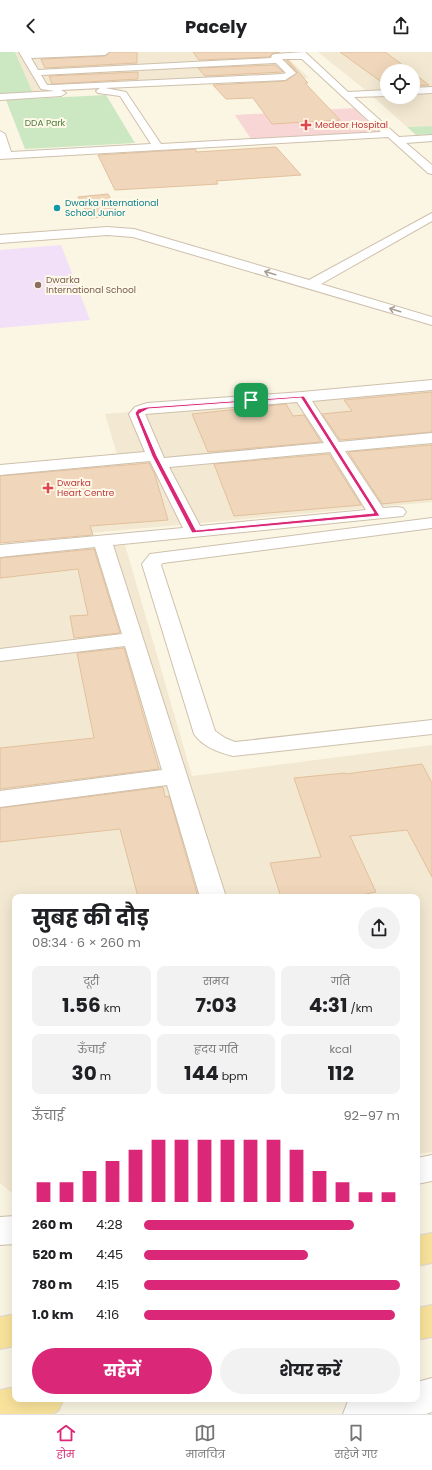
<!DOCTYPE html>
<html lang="hi">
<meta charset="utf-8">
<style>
:root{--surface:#fff;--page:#f2f2f2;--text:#202124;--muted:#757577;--line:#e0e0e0;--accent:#db2777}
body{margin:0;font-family:Poppins,"Noto Sans Devanagari",sans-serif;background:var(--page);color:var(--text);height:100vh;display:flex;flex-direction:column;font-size:15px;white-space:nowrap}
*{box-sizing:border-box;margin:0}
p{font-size:13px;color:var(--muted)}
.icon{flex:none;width:22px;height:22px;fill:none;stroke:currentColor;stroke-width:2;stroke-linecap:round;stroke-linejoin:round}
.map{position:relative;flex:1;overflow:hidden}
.sheet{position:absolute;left:12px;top:842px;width:408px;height:508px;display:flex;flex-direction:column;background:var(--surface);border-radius:8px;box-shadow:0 4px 16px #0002}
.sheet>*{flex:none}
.fabs{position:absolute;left:380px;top:12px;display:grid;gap:8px}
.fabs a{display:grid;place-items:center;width:40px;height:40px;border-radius:50%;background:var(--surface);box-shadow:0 4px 16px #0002;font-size:20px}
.pin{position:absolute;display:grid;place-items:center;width:34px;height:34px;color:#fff;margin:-17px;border-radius:8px;box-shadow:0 2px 6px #0006}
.round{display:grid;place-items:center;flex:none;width:42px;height:42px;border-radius:21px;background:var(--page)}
.overview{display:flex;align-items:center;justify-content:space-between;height:68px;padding:0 20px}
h1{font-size:22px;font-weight:700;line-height:30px}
.figures{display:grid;grid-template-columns:repeat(3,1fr);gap:6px;height:68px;padding:4px 20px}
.figures div{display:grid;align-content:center;border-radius:8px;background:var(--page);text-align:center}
.figures b{font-size:20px;font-weight:700}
.figures small{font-size:11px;font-weight:400}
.figures p{font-size:11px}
.chart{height:112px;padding:8px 20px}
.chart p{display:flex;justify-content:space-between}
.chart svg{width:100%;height:72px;margin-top:4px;stroke:var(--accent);stroke-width:6}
.button{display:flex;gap:8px;margin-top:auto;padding:8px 20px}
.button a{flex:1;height:46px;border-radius:24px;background:var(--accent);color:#fff;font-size:16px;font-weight:700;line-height:46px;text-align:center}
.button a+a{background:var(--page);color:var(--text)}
ul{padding:0 20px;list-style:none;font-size:13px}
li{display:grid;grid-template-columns:64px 48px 1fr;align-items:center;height:30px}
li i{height:10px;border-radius:5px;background:var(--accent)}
header{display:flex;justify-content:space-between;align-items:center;height:52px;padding:0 20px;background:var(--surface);font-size:18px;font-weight:700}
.tab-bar{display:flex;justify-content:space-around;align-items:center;height:56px;border-top:1px solid var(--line);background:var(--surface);font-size:11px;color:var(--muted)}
.tab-bar a{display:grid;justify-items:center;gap:2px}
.tab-bar .active{color:var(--accent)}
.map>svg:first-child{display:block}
.residential{fill:#f3e8d1;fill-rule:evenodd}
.education{fill:#f2dff8}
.medical{fill:#f9d6d6}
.green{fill:#cce8c2}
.building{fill:#f0d7bb;stroke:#e2c09c}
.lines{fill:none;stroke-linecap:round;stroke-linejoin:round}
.minor-casing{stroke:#cec0ad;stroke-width:2}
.major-casing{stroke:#ddd8d4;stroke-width:2}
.minor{fill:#fff;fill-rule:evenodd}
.major{fill:#f9e39c;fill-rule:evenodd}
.oneway{stroke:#aa9e92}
.route{fill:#db2777;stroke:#fff;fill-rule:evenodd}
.health-dot{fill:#e0444e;stroke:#fff9e8;stroke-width:1.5}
.culture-dot{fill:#0f9aa8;stroke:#fff9e8;stroke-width:1.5}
.education-dot{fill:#8d6e63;stroke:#fff9e8;stroke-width:1.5}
.labels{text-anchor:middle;stroke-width:4;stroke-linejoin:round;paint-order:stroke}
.far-park-label{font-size:9px;fill:#4e7e44;stroke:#fff9e8}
.far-health-label{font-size:9px;fill:#be3a42;stroke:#fff9e8;text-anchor:start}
.far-culture-label{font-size:9px;fill:#0d838f;stroke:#fff9e8;text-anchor:start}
.far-education-label{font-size:9px;fill:#785e54;stroke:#fff9e8;text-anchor:start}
</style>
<header><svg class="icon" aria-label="back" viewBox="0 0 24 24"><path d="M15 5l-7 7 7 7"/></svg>Pacely<svg class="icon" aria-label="share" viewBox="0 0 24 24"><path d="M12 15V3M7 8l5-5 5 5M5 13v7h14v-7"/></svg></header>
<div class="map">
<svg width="432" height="1362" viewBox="0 0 432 1362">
<rect width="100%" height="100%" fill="#fbf5e3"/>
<!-- residential -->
<path class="residential" d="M15,0H281L309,26L33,41Z
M318,0H432V74L407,75L369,41ZM387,19H413V45H387Z
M432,335V450L0,489V419L119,409L105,362Z
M125,493L192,724L432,693V1100L417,1102V845H15V1144L0,1131V505Z"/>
<!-- education -->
<path class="education" d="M61,193L90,268L0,276V198Z"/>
<!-- medical -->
<path class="medical" d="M354,56L380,82L253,90L235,63Z"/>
<!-- green -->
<path class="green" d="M0,0H15L33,41L0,43Z
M106,43L135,91L25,97L6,48Z
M432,74V82L416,83L407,75Z"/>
<!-- building -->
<path class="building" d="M110,0H137V11L45,16L41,7L105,4Z
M193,0H280L272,2L270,5L199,8Z
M340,0H385L411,19H387V34Z
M286,8H288L308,31H305L340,68L272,72L253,46L226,47L213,33L286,29L297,21Z
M275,13L283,20L205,24L198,16Z
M138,20V27L52,32L49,24Z
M413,21L429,33L413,34Z
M276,95L301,123L216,129L218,132L115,138L98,103L195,97L197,100Z
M108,142L120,164L90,166L78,145Z
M432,340V380L340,388L322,362L352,359L344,348Z
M286,352L293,364L304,363L321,390L208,400L192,362Z
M432,393V447L401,450L382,452L348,400Z
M329,402L361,453L234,464L214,412Z
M149,411L155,423L168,468L90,474L93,483L0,491V424Z
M94,497L120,581L74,586L70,564L88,563L78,517L0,526V506Z
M124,596L159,717L0,737V696L94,686L77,601Z
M422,712L432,731V825L407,778L350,784L376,840L351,845H281L270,811L321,805L294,726L345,721L346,722Z
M163,735L165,745L169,744L198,845H138L120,777L0,790V756Z"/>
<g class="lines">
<!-- minor casing -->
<g class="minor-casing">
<path id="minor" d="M19,0H109L105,3L31,6L38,18L271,6L272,3L275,2L305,0L348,40L387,38V44L354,45L399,85L432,83V89L406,91L432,113V122L428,121L388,85L0,107V79L5,82L11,100L151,92L120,44L98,41L96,39L100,36L61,38L66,41L61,44L0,48V42L55,39L41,37ZM282,7H302L381,80L161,92L126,40L105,36L285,28L296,21ZM276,11L286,21L283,22L53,33H47L41,23Z
M432,35V41L413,42V36Z
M432,161V169L321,232L432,265V273L133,185L107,183L0,191V183L107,175L134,177L309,228Z
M432,328V338L312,349L339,390L432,381V391L345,399L383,456L397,455L403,456L406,460L403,464L113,493L226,845H200L167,733L0,755V739L162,718L125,594L0,609V597L122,582L95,495L0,505V493L183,476L150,409L0,423V413L145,400L129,362L135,355L147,351L302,340ZM297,350L324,391L164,406L145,362ZM330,400L366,458L200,474L169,415Z
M432,466V476L163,511L161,513L215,679L225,686L235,690L432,668V682L233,704C218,700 203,695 194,682L142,512L150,502Z
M432,1103V1129L417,1132V1106Z
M15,1164V1192L0,1193V1165Z
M432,1326V1360L426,1362H343L348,1349L354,1347H417V1330Z"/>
</g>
<!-- major casing -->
<g class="major-casing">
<path id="major" d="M432,1181V1211L417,1214V1184Z
M432,1253V1285L417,1288V1256Z
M15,1262V1294L0,1297V1265Z
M15,1335V1347H64L58,1359L52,1362H0V1338Z"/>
</g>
<!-- minor -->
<use href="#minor" class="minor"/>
<!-- major -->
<use href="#major" class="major"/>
</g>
<!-- one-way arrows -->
<defs><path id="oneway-shaft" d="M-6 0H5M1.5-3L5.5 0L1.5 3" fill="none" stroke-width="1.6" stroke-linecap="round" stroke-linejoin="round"/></defs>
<g class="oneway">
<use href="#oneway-shaft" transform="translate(270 221) rotate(-163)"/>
<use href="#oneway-shaft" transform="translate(395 258) rotate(-163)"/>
</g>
<!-- route -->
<path class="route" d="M304,344L380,464L192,481L152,404L135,361L138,357L147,355ZM301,346L374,461L196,478L157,404L139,362L148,357Z"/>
<!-- markers -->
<g class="health-dot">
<path d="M304 67h4v4h4v4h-4v4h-4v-4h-4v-4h4z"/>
<path d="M46 430h4v4h4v4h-4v4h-4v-4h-4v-4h4z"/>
</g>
<circle class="culture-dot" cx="57" cy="156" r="4"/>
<circle class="education-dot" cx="38" cy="233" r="4"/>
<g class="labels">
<!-- far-park labels -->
<g class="far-park-label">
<text x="45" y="74">DDA Park</text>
</g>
<!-- far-health labels -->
<g class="far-health-label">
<text x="315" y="76">Medeor Hospital</text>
<text x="57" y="434">Dwarka<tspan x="57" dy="10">Heart Centre</tspan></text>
</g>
<!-- far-culture labels -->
<g class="far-culture-label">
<text x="65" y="154">Dwarka International<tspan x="65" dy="10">School Junior</tspan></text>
</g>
<!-- far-education labels -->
<g class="far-education-label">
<text x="46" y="231">Dwarka<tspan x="46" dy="10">International School</tspan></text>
</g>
</g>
</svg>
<div class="fabs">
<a><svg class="icon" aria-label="locate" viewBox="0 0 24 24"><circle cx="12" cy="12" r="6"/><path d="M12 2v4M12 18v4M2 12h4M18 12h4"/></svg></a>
</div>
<div class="pin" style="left:251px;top:348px;background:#1e9e55"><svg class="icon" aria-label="arrive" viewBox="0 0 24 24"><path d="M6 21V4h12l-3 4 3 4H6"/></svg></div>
<section class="sheet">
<div class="overview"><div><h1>सुबह की दौड़</h1><p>08:34 · 6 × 260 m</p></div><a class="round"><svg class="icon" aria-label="share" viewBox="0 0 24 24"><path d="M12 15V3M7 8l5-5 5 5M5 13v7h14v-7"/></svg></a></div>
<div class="figures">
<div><p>दूरी</p><b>1.56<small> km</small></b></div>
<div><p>समय</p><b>7:03</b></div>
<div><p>गति</p><b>4:31<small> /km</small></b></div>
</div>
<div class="figures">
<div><p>ऊँचाई</p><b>30<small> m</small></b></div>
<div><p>हृदय गति</p><b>144<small> bpm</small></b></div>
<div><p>kcal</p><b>112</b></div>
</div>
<div class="chart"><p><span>ऊँचाई</span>92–97 m</p>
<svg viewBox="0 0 160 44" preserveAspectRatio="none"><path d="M5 44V32M15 44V32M25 44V25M35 44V19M45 44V12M55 44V6M65 44V6M75 44V6M85 44V6M95 44V6M105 44V6M115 44V12M125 44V25M135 44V32M145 44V38M155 44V38"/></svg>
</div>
<ul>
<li><b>260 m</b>4:28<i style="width:82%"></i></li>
<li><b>520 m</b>4:45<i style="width:64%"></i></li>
<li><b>780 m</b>4:15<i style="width:100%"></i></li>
<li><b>1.0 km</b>4:16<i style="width:98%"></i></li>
</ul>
<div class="button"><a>सहेजें</a><a>शेयर करें</a></div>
</section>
</div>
<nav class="tab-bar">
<a class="active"><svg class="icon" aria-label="home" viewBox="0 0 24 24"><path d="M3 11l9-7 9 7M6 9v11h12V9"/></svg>होम</a>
<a><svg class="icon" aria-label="map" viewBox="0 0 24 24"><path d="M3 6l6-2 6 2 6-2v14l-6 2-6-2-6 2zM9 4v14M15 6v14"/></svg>मानचित्र</a>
<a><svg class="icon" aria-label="saved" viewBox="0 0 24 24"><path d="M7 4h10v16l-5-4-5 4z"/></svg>सहेजे गए</a>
</nav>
